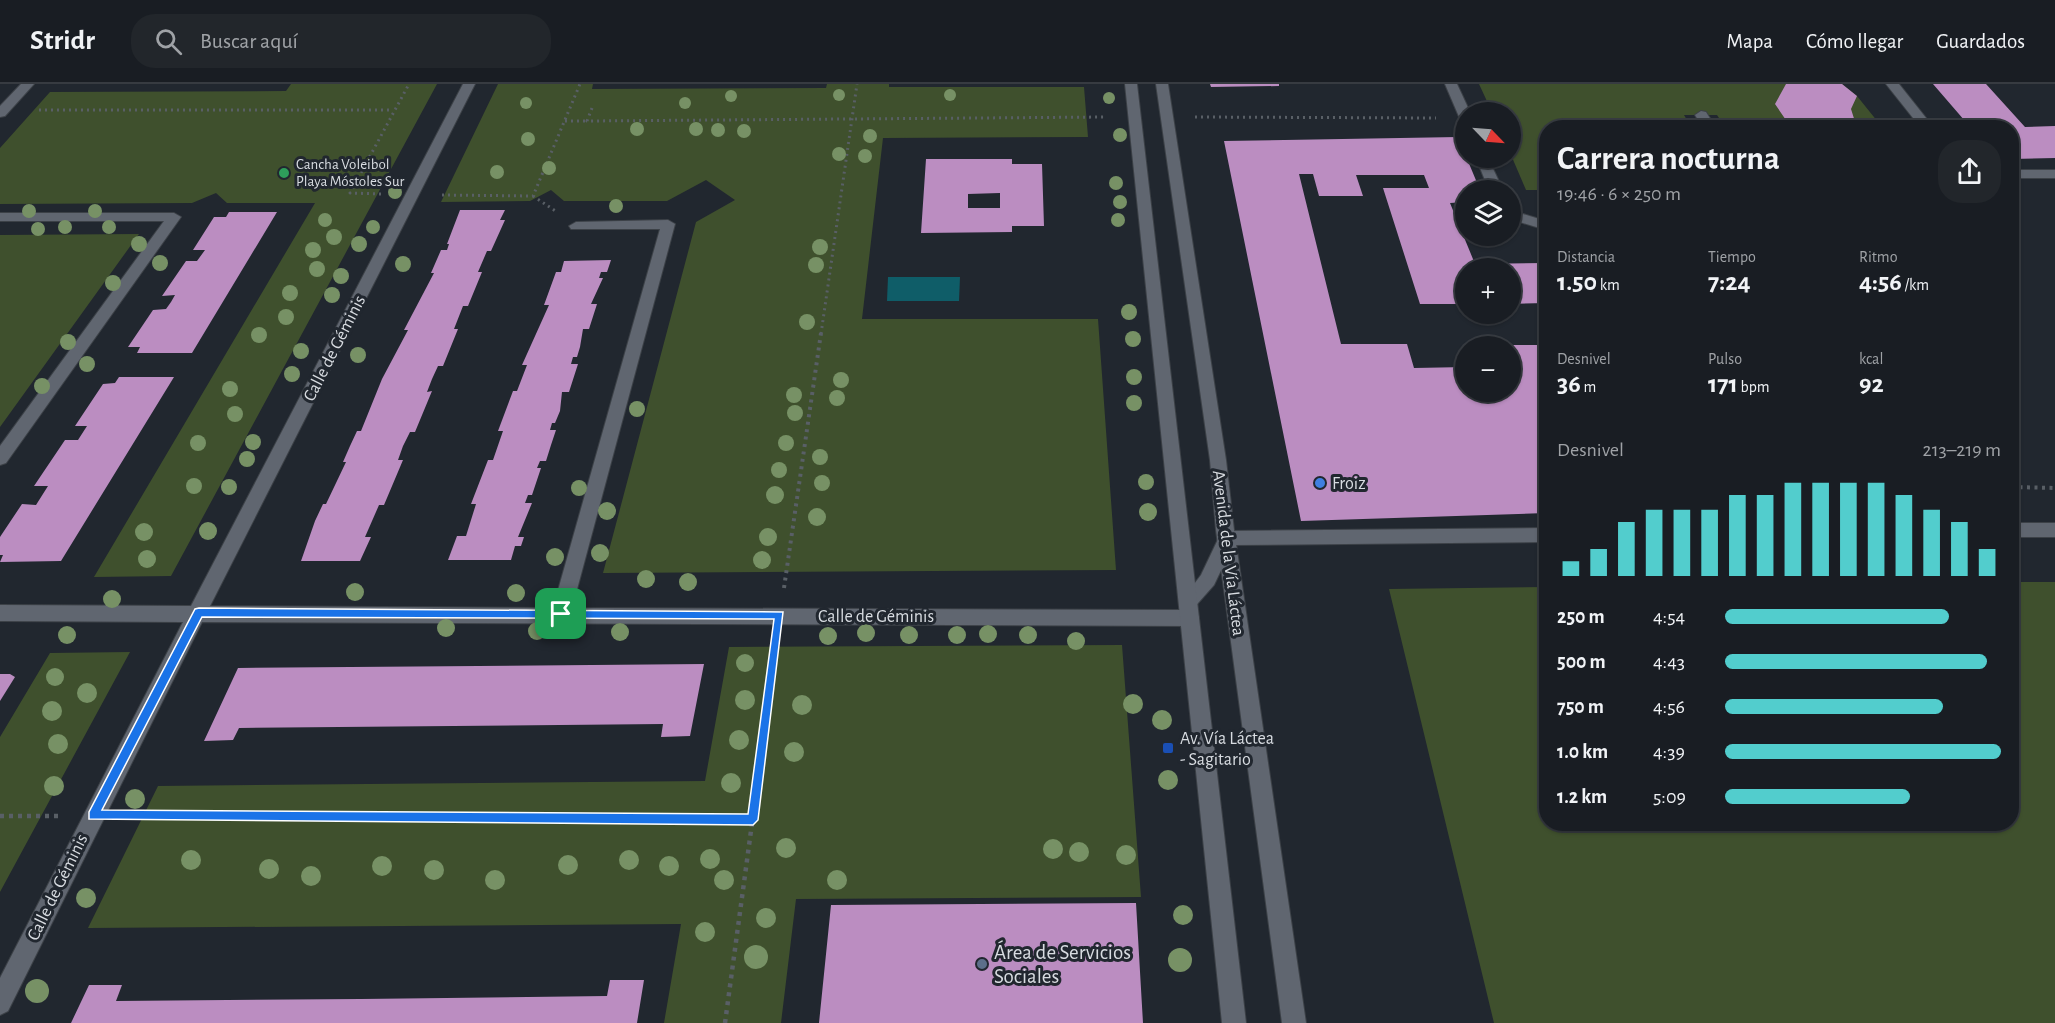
<!DOCTYPE html>
<html lang="es">
<meta charset="utf-8">
<style>
:root{--surface:#191d23;--page:#22262b;--text:#f1f3f6;--muted:#9fa2a6;--line:#373b41;--accent:#52cdcd}
body{margin:0;font-family:"Alegreya Sans",sans-serif;background:var(--page);color:var(--text);height:100vh;display:flex;flex-direction:column;font-size:22px;white-space:nowrap}
*{box-sizing:border-box;margin:0}
p{font-size:20px;color:var(--muted)}
.icon{flex:none;width:33px;height:33px;fill:none;stroke:currentColor;stroke-width:2;stroke-linecap:round;stroke-linejoin:round}
.map{position:relative;flex:1;overflow:hidden}
.sheet{position:absolute;left:1539px;top:36px;width:480px;height:711px;display:flex;flex-direction:column;background:var(--surface);border-radius:24px;box-shadow:0 2px 4px #0004,0 0 0 2px var(--line)}
.sheet>*{flex:none}
.needle{width:39px;rotate:115deg}
.tools{position:absolute;left:1455px;top:18px;display:grid;gap:12px}
.tools a{display:grid;place-items:center;width:66px;height:66px;border-radius:50%;background:var(--surface);box-shadow:0 2px 4px #0004,0 0 0 2px var(--line);font-size:30px}
.pin{position:absolute;display:grid;place-items:center;width:51px;height:51px;color:#fff;margin:-26px;border-radius:12px;box-shadow:0 3px 9px #0006}
.round{display:grid;place-items:center;flex:none;width:63px;height:63px;border-radius:24px;background:var(--page)}
.overview{display:flex;align-items:center;justify-content:space-between;height:102px;padding:0 18px}
h1{font-size:33px;font-weight:700;line-height:45px}
.figures{display:grid;grid-template-columns:repeat(3,1fr);gap:9px;height:102px;padding:6px 18px}
.figures div{display:grid;align-content:center}
.figures b{font-size:26px;font-weight:700}
.figures small{font-size:16px;font-weight:400}
.figures p{font-size:16px}
.chart{height:168px;padding:12px 18px}
.chart p{display:flex;justify-content:space-between}
.chart svg{width:100%;height:108px;margin-top:6px;stroke:var(--accent);stroke-width:6}
ul{padding:0 18px;list-style:none;font-size:20px}
li{display:grid;grid-template-columns:96px 72px 1fr;align-items:center;height:45px}
li i{height:15px;border-radius:8px;background:var(--accent)}
header{display:flex;align-items:center;gap:36px;box-sizing:border-box;height:84px;padding:0 30px;background:var(--surface);border-bottom:2px solid var(--line)}
header strong{font-size:28px}
nav{display:flex;gap:33px;margin-inline-start:auto;font-size:21px}
.search{width:420px;height:54px;background:var(--page);display:flex;align-items:center;gap:15px;box-sizing:border-box;padding:0 21px;border-radius:24px;color:var(--muted);font-size:22px}
.map>svg:first-child{display:block}
.green{fill:#3f502d}
.water{fill:#0f5d68}
.building{fill:#bb8dc1;fill-rule:evenodd}
.lines{fill:none;stroke-linecap:round;stroke-linejoin:round}
.service-casing{stroke:#3c4147;stroke-width:2}
.minor-casing{stroke:#3c4147;stroke-width:2}
.tertiary-casing{stroke:#3c4147;stroke-width:2}
.path-far2{stroke:#595f66;stroke-width:3;stroke-dasharray:2 4;stroke-linecap:butt}
.path-far1{stroke:#595f66;stroke-width:4;stroke-dasharray:3 4.5;stroke-linecap:butt}
.path{stroke:#595f66;stroke-width:4.5;stroke-dasharray:4 5;stroke-linecap:butt}
.service{fill:#606670;fill-rule:evenodd}
.minor{fill:#606670;fill-rule:evenodd}
.tertiary{fill:#606670;fill-rule:evenodd}
.tree{fill:#779165}
.route{fill:#1a73e8;stroke:#fff;stroke-width:1.5;fill-rule:evenodd}
.leisure-dot{fill:#2e9e5b;stroke:#21272f;stroke-width:2}
.shop-dot{fill:#3f7fe0;stroke:#21272f;stroke-width:2}
.transit-dot{fill:#1a4fb4;stroke:#21272f;stroke-width:2}
.service-dot{fill:#5c6f8a;stroke:#21272f;stroke-width:2}
.labels{text-anchor:middle;stroke-width:6;stroke-linejoin:round;paint-order:stroke}
.far-poi-label{font-size:15px;fill:#d8dce1;stroke:#21272f;text-anchor:start}
.street-label{font-size:18px;fill:#d8dce1;stroke:#21272f}
.poi-label{font-size:18px;fill:#d8dce1;stroke:#21272f;text-anchor:start}
.near-poi-label{font-size:21px;fill:#d8dce1;stroke:#21272f;text-anchor:start}
</style>
<header>
<strong>Stridr</strong>
<div class="search"><svg class="icon" aria-label="search" viewBox="0 0 24 24"><circle cx="10" cy="10" r="6"/><path d="M15 15l6 6"/></svg>Buscar aquí</div>
<nav><a>Mapa</a><a>Cómo llegar</a><a>Guardados</a></nav>
</header>
<div class="map">
<svg width="2055" height="939" viewBox="0 0 2055 939">
<rect width="100%" height="100%" fill="#21272f"/>
<!-- green -->
<path class="green" d="M291,0H437L171,492L94,493L315,119H227L216,109L192,119L0,120V64L50,8L286,7Z
M498,0H593L592,5L826,4L827,0H889V3H1084L1088,53L883,54L862,235H1098L1116,486L603,489L696,138L735,116L706,96L667,117H564L551,106L530,117L441,118Z
M1479,0H1842L1857,12L1882,43H1725L1717,31H1684L1691,43L1546,44V106H1526L1511,71L1510,28H1492Z
M139,150L121,175L0,343V151Z
M2012,498H2055V939H1494L1389,505L1546,503V740H2012Z
M1122,561L1141,813L796,815L781,939H664L681,840L88,844L158,702L705,697L729,563Z
M130,568L0,808V653L50,569Z"/>
<!-- water -->
<path class="water" d="M888,193H960L959,217H887Z"/>
<!-- building -->
<path class="building" d="M1210,0H1279V2L1211,3Z
M1786,0H1842L1857,12L1851,25L1857,44L1790,42L1775,20Z
M1933,0H1986L2025,43L2055,42V74L2012,75V44H1971Z
M1458,53L1480,106H1466V118L1450,119L1475,180L1546,179V219L1510,220V184H1466V220H1420L1383,104H1429L1424,91H1356L1363,112H1319L1313,90H1299L1341,260H1407L1414,284L1466,283V308H1510V261H1545L1546,429L1301,437L1224,57Z
M926,75H1012V80H1042L1044,142H1012V148L921,149ZM1000,109V124H968V110Z
M460,126H505L500,136H505L491,167H487L478,188H482L468,222H463L454,245H458L443,282H438L432,295L427,308L432,307L415,348H410L403,362L398,376H403L384,421H379L365,453H371L360,477H301L315,437L323,420H326L346,378H343L350,362L357,347H361L382,295L408,246H404L434,189H431L441,166H447L449,160H447Z
M229,128H277L192,269H137L140,263H128L153,226L166,225L171,218L175,211L162,212L186,177H197L205,166H193L214,133H226Z
M611,176L607,188H601L599,194H603L591,220H597L589,245H583L580,263L577,273H573L571,280H578L569,308H562L560,327L555,339H552L550,346H556L551,361L546,377H540L537,384H541L532,411H528L525,419H532L518,453H524L521,462H515L511,476H448L457,452H466L476,420H471L488,376H493L503,347H498L513,307H517L527,281H522L549,221H544L556,188H561L564,177Z
M119,293H174L61,477L0,478L3,471H0V453L22,420L36,421L48,402H34L65,356H78L87,342H75L103,300L115,299Z
M704,580L690,652L661,653L663,640L239,644L233,656L204,657L238,584Z
M0,590H10L15,593L0,617Z
M1136,819L1143,939H819L831,821Z
M610,896H644L637,939H71L89,901H122L116,917L361,915L607,912Z"/>
<g class="lines">
<!-- service casing -->
<g class="service-casing">
<path id="service" d="M1701,27L1706,28L1716,44H1703L1695,31Z"/>
</g>
<!-- minor casing -->
<g class="minor-casing">
<path id="minor" d="M21,0H34L5,32L0,33V22Z
M463,0H475L210,522L553,524L660,145H571L569,142L576,138L668,136L675,140L572,524L1184,526L1179,520L1201,491L1221,449L1227,447L1546,444V458L1233,461L1214,501L1191,527L1197,528L1199,534L1197,540L1190,542L202,538L8,927L0,931V894L183,538L0,537V521L191,522Z
M1445,0H1457L1470,28H1466V39L1460,35Z
M1886,0H1899L1934,44H1921Z
M1476,74H1488L1503,106H1489Z
M2012,86H2055V94H2012Z
M1510,126L1546,137V146L1510,135Z
M0,129H174L181,133L6,379L0,381V362L164,137H0Z
M2012,439H2055V453H2012Z"/>
</g>
<!-- tertiary casing -->
<g class="tertiary-casing">
<path id="tertiary" d="M1125,0H1137L1246,939H1222Z
M1156,0H1168L1226,376L1234,446L1306,939H1282L1216,446L1210,376Z"/>
</g>
<!-- path-far2 -->
<path class="path-far2" d="M592,24L587,37L1107,33
M39,26H393
M1195,33L1436,34
M565,37H587
M381,110L350,109L409,0
M442,111L533,112L580,0
M533,112L557,128
M821,250L857,0"/>
<!-- path-far1 -->
<path class="path-far1" d="M2012,403L2055,404
M784,504L821,249"/>
<!-- path -->
<path class="path" d="M0,732H59
M130,732L752,736
M725,939L776,562"/>
<!-- service -->
<use href="#service" class="service"/>
<!-- minor -->
<use href="#minor" class="minor"/>
<!-- tertiary -->
<use href="#tertiary" class="tertiary"/>
</g>
<!-- trees -->
<g class="tree">
<circle cx="839" cy="11" r="6"/>
<circle cx="950" cy="11" r="6"/>
<circle cx="731" cy="12" r="6"/>
<circle cx="1109" cy="14" r="6"/>
<circle cx="526" cy="19" r="6"/>
<circle cx="685" cy="19" r="6"/>
<circle cx="637" cy="45" r="7"/>
<circle cx="696" cy="45" r="7"/>
<circle cx="718" cy="46" r="7"/>
<circle cx="744" cy="47" r="7"/>
<circle cx="1120" cy="51" r="7"/>
<circle cx="870" cy="52" r="7"/>
<circle cx="528" cy="55" r="7"/>
<circle cx="839" cy="70" r="7"/>
<circle cx="865" cy="72" r="7"/>
<circle cx="549" cy="84" r="7"/>
<circle cx="497" cy="88" r="7"/>
<circle cx="1116" cy="99" r="7"/>
<circle cx="395" cy="108" r="7"/>
<circle cx="1120" cy="118" r="7"/>
<circle cx="616" cy="122" r="7"/>
<circle cx="29" cy="127" r="7"/>
<circle cx="95" cy="127" r="7"/>
<circle cx="325" cy="136" r="7"/>
<circle cx="1118" cy="136" r="7"/>
<circle cx="65" cy="143" r="7"/>
<circle cx="109" cy="143" r="7"/>
<circle cx="373" cy="143" r="7"/>
<circle cx="38" cy="145" r="7"/>
<circle cx="334" cy="153" r="8"/>
<circle cx="139" cy="160" r="8"/>
<circle cx="359" cy="160" r="8"/>
<circle cx="820" cy="163" r="8"/>
<circle cx="313" cy="166" r="8"/>
<circle cx="160" cy="179" r="8"/>
<circle cx="403" cy="180" r="8"/>
<circle cx="816" cy="181" r="8"/>
<circle cx="317" cy="185" r="8"/>
<circle cx="341" cy="192" r="8"/>
<circle cx="113" cy="199" r="8"/>
<circle cx="290" cy="209" r="8"/>
<circle cx="332" cy="211" r="8"/>
<circle cx="1129" cy="228" r="8"/>
<circle cx="286" cy="233" r="8"/>
<circle cx="807" cy="238" r="8"/>
<circle cx="259" cy="251" r="8"/>
<circle cx="1133" cy="255" r="8"/>
<circle cx="68" cy="258" r="8"/>
<circle cx="301" cy="267" r="8"/>
<circle cx="358" cy="271" r="8"/>
<circle cx="87" cy="280" r="8"/>
<circle cx="292" cy="290" r="8"/>
<circle cx="1134" cy="293" r="8"/>
<circle cx="841" cy="296" r="8"/>
<circle cx="42" cy="302" r="8"/>
<circle cx="230" cy="305" r="8"/>
<circle cx="794" cy="311" r="8"/>
<circle cx="837" cy="314" r="8"/>
<circle cx="1134" cy="319" r="8"/>
<circle cx="637" cy="325" r="8"/>
<circle cx="795" cy="329" r="8"/>
<circle cx="235" cy="330" r="8"/>
<circle cx="253" cy="358" r="8"/>
<circle cx="198" cy="359" r="8"/>
<circle cx="786" cy="359" r="8"/>
<circle cx="820" cy="373" r="8"/>
<circle cx="247" cy="375" r="8"/>
<circle cx="779" cy="386" r="8"/>
<circle cx="1146" cy="398" r="8"/>
<circle cx="822" cy="399" r="8"/>
<circle cx="194" cy="402" r="8"/>
<circle cx="229" cy="403" r="8"/>
<circle cx="579" cy="404" r="8"/>
<circle cx="775" cy="411" r="9"/>
<circle cx="607" cy="427" r="9"/>
<circle cx="1148" cy="428" r="9"/>
<circle cx="817" cy="433" r="9"/>
<circle cx="208" cy="447" r="9"/>
<circle cx="144" cy="448" r="9"/>
<circle cx="768" cy="453" r="9"/>
<circle cx="600" cy="469" r="9"/>
<circle cx="555" cy="473" r="9"/>
<circle cx="147" cy="475" r="9"/>
<circle cx="762" cy="476" r="9"/>
<circle cx="646" cy="495" r="9"/>
<circle cx="688" cy="498" r="9"/>
<circle cx="355" cy="508" r="9"/>
<circle cx="516" cy="509" r="9"/>
<circle cx="112" cy="515" r="9"/>
<circle cx="446" cy="544" r="9"/>
<circle cx="537" cy="547" r="9"/>
<circle cx="620" cy="548" r="9"/>
<circle cx="866" cy="549" r="9"/>
<circle cx="988" cy="550" r="9"/>
<circle cx="67" cy="551" r="9"/>
<circle cx="909" cy="551" r="9"/>
<circle cx="957" cy="551" r="9"/>
<circle cx="1028" cy="551" r="9"/>
<circle cx="828" cy="552" r="9"/>
<circle cx="1076" cy="557" r="9"/>
<circle cx="745" cy="579" r="9"/>
<circle cx="55" cy="593" r="9"/>
<circle cx="87" cy="609" r="10"/>
<circle cx="745" cy="616" r="10"/>
<circle cx="1133" cy="620" r="10"/>
<circle cx="802" cy="621" r="10"/>
<circle cx="52" cy="627" r="10"/>
<circle cx="1162" cy="636" r="10"/>
<circle cx="739" cy="656" r="10"/>
<circle cx="58" cy="660" r="10"/>
<circle cx="794" cy="668" r="10"/>
<circle cx="1168" cy="696" r="10"/>
<circle cx="731" cy="699" r="10"/>
<circle cx="54" cy="702" r="10"/>
<circle cx="135" cy="715" r="10"/>
<circle cx="786" cy="764" r="10"/>
<circle cx="1053" cy="765" r="10"/>
<circle cx="1079" cy="768" r="10"/>
<circle cx="1126" cy="771" r="10"/>
<circle cx="710" cy="775" r="10"/>
<circle cx="191" cy="776" r="10"/>
<circle cx="629" cy="776" r="10"/>
<circle cx="568" cy="781" r="10"/>
<circle cx="382" cy="782" r="10"/>
<circle cx="669" cy="782" r="10"/>
<circle cx="269" cy="785" r="10"/>
<circle cx="434" cy="786" r="10"/>
<circle cx="311" cy="792" r="10"/>
<circle cx="495" cy="796" r="10"/>
<circle cx="724" cy="796" r="10"/>
<circle cx="837" cy="796" r="10"/>
<circle cx="86" cy="814" r="10"/>
<circle cx="1183" cy="831" r="10"/>
<circle cx="766" cy="834" r="10"/>
<circle cx="705" cy="848" r="10"/>
<circle cx="756" cy="873" r="12"/>
<circle cx="1180" cy="876" r="12"/>
<circle cx="37" cy="907" r="12"/>
</g>
<!-- route -->
<path class="route" d="M199,524L783,528L758,736L753,741L89,735V728L195,525ZM202,533L774,535L748,730L102,726Z"/>
<!-- markers -->
<circle class="leisure-dot" cx="284" cy="89" r="6"/>
<circle class="shop-dot" cx="1320" cy="399" r="6"/>
<rect class="transit-dot" x="1162" y="658" width="12" height="12" rx="3"/>
<circle class="service-dot" cx="982" cy="880" r="6"/>
<g class="labels">
<!-- far-poi labels -->
<g class="far-poi-label">
<text x="296" y="85">Cancha Voleibol<tspan x="296" dy="17">Playa Móstoles Sur</tspan></text>
</g>
<!-- street labels -->
<g class="street-label">
<text transform="translate(334 264) rotate(-63)" y="6">Calle de Géminis</text>
<text transform="translate(1229 469) rotate(83)" y="6">Avenida de la Vía Láctea</text>
<text x="876" y="538">Calle de Géminis</text>
<text transform="translate(57 803) rotate(-64)" y="6">Calle de Géminis</text>
</g>
<!-- poi labels -->
<g class="poi-label">
<text x="1332" y="405">Froiz</text>
<text x="1180" y="660">Av. Vía Láctea<tspan x="1180" dy="21">- Sagitario</tspan></text>
</g>
<!-- near-poi labels -->
<g class="near-poi-label">
<text x="994" y="875">Área de Servicios<tspan x="994" dy="24">Sociales</tspan></text>
</g>
</g>
</svg>
<div class="tools">
<a><svg class="needle" viewBox="-14 -14 28 28"><path d="M0-13l5 13h-10z" fill="#e53935"/><path d="M0 13l5-13h-10z" fill="#9fa2a6"/></svg></a>
<a><svg class="icon" aria-label="layers" viewBox="0 0 24 24"><path d="M12 4l9 5-9 5-9-5zM3 14l9 5 9-5"/></svg></a>
<a>+</a>
<a>−</a>
</div>
<div class="pin" style="left:561px;top:530px;background:#1e9e55"><svg class="icon" aria-label="arrive" viewBox="0 0 24 24"><path d="M6 21V4h12l-3 4 3 4H6"/></svg></div>
<section class="sheet">
<div class="overview"><div><h1>Carrera nocturna</h1><p>19:46 · 6 × 250 m</p></div><a class="round"><svg class="icon" aria-label="share" viewBox="0 0 24 24"><path d="M12 15V3M7 8l5-5 5 5M5 13v7h14v-7"/></svg></a></div>
<div class="figures">
<div><p>Distancia</p><b>1.50<small> km</small></b></div>
<div><p>Tiempo</p><b>7:24</b></div>
<div><p>Ritmo</p><b>4:56<small> /km</small></b></div>
</div>
<div class="figures">
<div><p>Desnivel</p><b>36<small> m</small></b></div>
<div><p>Pulso</p><b>171<small> bpm</small></b></div>
<div><p>kcal</p><b>92</b></div>
</div>
<div class="chart"><p><span>Desnivel</span>213–219 m</p>
<svg viewBox="0 0 160 44" preserveAspectRatio="none"><path d="M5 44V38M15 44V33M25 44V22M35 44V17M45 44V17M55 44V17M65 44V11M75 44V11M85 44V6M95 44V6M105 44V6M115 44V6M125 44V11M135 44V17M145 44V22M155 44V33"/></svg>
</div>
<ul>
<li><b>250 m</b>4:54<i style="width:81%"></i></li>
<li><b>500 m</b>4:43<i style="width:95%"></i></li>
<li><b>750 m</b>4:56<i style="width:79%"></i></li>
<li><b>1.0 km</b>4:39<i style="width:100%"></i></li>
<li><b>1.2 km</b>5:09<i style="width:67%"></i></li>
</ul>
</section>
</div>
